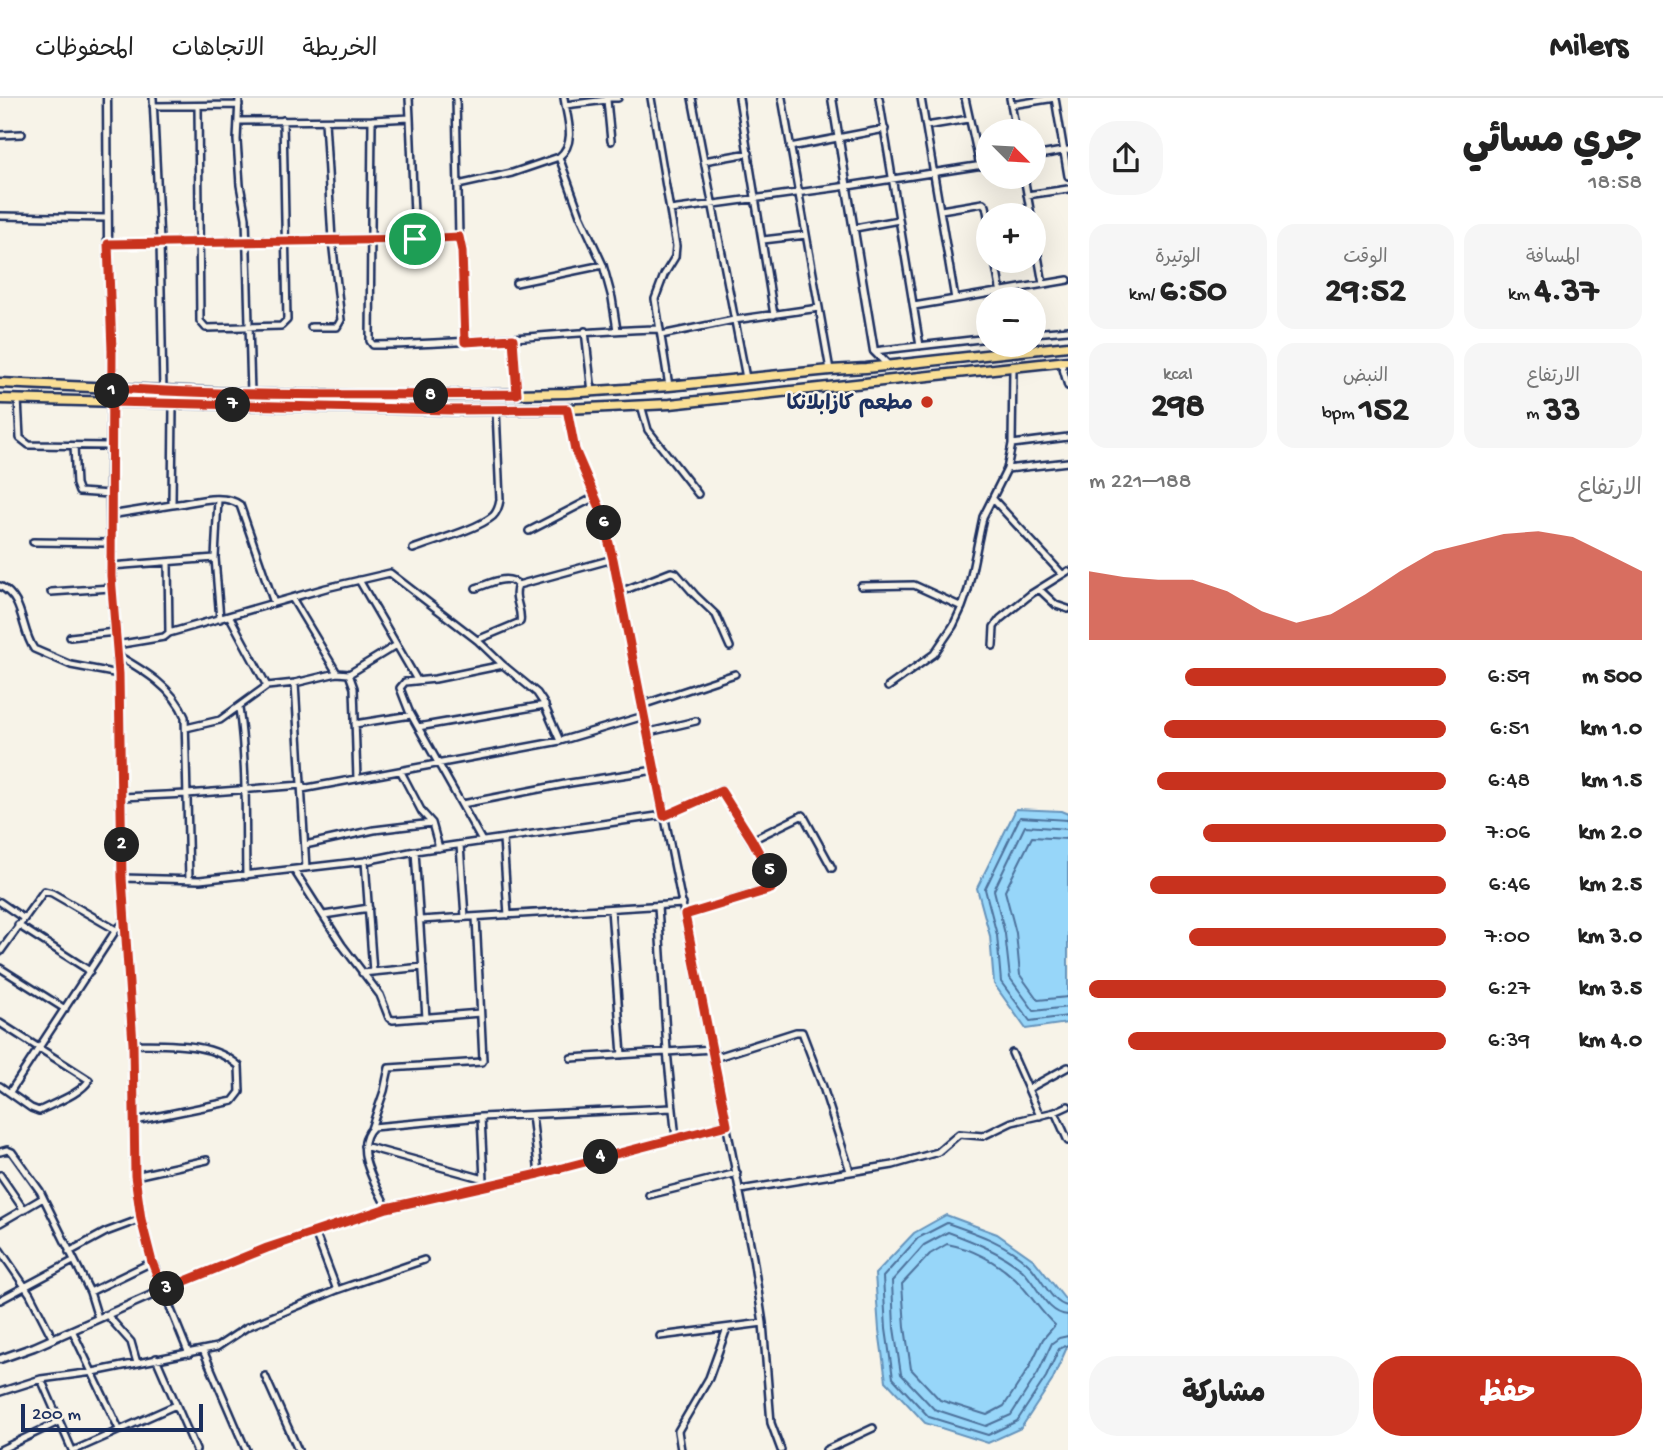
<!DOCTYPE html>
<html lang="ar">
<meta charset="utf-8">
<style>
:root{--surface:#fff;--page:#f6f6f6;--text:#222;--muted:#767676;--line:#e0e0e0;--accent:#c8321e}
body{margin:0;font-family:"Gochi Hand","Playpen Sans Arabic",sans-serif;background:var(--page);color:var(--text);direction:rtl;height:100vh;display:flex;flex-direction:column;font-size:26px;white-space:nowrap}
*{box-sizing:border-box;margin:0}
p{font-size:23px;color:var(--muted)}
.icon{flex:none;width:38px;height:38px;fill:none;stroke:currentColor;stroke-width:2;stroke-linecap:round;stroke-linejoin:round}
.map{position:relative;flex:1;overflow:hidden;direction:ltr}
.panel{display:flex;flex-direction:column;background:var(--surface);width:595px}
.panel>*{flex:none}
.needle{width:46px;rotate:114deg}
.controls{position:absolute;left:976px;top:21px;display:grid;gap:14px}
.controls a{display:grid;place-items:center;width:70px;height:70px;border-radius:50%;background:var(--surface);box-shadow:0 7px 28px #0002;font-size:35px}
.scale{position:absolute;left:21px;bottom:18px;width:182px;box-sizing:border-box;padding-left:7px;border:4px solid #1b2f5e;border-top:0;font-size:19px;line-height:24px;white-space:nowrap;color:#1b2f5e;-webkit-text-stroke:5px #f7f3e8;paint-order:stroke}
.pin{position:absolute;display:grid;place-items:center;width:60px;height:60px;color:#fff;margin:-30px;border:4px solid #fff;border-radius:50%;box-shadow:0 2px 7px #0007}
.km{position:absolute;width:35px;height:35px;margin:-18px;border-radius:50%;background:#222;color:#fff;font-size:19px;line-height:35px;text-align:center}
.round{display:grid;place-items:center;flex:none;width:74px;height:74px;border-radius:28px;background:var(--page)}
.summary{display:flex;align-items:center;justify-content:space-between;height:119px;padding:0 21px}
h1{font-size:38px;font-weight:800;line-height:52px}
.metrics{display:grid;grid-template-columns:repeat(3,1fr);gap:10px;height:119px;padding:7px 21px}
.metrics div{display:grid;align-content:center;border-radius:18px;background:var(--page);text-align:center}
.metrics b{font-size:35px;font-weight:800}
.metrics small{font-size:19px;font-weight:400}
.metrics p{font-size:19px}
.chart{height:196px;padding:14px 21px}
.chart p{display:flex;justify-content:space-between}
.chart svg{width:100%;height:126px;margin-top:7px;fill:var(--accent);opacity:.7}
.primary-button{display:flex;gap:14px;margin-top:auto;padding:14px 21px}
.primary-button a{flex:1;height:80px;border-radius:28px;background:var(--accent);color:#fff;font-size:28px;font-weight:800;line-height:80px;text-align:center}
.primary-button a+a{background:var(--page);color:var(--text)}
ul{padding:0 21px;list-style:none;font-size:23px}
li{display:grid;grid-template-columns:112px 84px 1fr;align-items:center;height:52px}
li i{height:18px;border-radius:9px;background:var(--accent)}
header{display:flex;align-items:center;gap:42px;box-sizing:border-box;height:98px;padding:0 35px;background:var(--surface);border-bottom:2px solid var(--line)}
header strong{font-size:33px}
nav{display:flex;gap:38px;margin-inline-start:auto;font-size:24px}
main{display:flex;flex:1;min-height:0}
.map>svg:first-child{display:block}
.water{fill:#97d6f9;stroke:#6593bb;stroke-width:2}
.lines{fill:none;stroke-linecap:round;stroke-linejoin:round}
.shore{stroke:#4d729c;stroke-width:2}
.minor-casing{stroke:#1b2f5e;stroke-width:10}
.tertiary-casing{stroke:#1b2f5e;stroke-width:11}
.primary-casing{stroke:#1b2f5e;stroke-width:13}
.minor{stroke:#f7f3e8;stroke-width:5}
.tertiary{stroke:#f7f3e8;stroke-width:6}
.primary{stroke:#fadf96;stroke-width:8}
.route-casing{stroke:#fff;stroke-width:14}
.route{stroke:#c8321e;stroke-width:9}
.poi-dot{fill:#c8321e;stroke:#f7f3e8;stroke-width:2.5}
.labels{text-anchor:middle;stroke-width:5;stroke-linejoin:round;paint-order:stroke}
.poi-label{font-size:21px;font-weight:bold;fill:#1b2f5e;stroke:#f7f3e8;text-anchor:end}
</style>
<header>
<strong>Milers</strong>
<nav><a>الخريطة</a><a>الاتجاهات</a><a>المحفوظات</a></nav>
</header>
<main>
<section class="panel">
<div class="summary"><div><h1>جري مسائي</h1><p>18:58</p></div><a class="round"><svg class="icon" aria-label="share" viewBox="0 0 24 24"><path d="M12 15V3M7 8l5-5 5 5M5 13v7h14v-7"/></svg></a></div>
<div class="metrics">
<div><p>المسافة</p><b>4.37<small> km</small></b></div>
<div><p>الوقت</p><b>29:52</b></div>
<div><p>الوتيرة</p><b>6:50<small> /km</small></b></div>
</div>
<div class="metrics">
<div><p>الارتفاع</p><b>33<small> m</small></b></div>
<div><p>النبض</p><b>152<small> bpm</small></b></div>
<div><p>kcal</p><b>298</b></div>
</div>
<div class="chart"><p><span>الارتفاع</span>188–221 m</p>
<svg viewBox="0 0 160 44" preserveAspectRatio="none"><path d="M0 44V20L10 22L20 23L30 23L40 27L50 34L60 38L70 35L80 28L90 20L100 13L110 10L120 7L130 6L140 8L150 14L160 20V44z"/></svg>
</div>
<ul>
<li><b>500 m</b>6:59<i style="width:73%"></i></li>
<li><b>1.0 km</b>6:51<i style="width:79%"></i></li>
<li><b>1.5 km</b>6:48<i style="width:81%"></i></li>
<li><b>2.0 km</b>7:06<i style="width:68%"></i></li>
<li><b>2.5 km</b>6:46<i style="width:83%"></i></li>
<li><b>3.0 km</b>7:00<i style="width:72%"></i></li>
<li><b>3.5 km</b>6:27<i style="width:100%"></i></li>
<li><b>4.0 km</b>6:39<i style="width:89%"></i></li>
</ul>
<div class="primary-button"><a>حفظ</a><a>مشاركة</a></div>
</section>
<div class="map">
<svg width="1068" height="1352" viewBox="0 0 1068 1352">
<rect width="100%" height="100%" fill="#f7f3e8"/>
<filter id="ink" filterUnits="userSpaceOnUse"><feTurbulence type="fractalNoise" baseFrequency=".0143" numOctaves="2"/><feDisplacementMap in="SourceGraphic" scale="14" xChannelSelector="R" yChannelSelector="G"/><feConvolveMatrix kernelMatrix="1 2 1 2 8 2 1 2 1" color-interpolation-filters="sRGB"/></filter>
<g filter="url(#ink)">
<!-- water -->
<path class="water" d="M1016,711L1061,713L1068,716V925L1026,931L994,886L990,838L977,790Z
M946,1117L997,1136L1034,1162L1068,1205V1247L1052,1283L1021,1330L988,1345L925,1325L886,1283L879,1232L875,1176L914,1135Z"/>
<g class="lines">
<!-- shore -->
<path class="shore" d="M1068,722L1020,719L985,791L997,837L1001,884L1030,923L1068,918
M1068,731L1025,728L994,792L1005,836L1010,880L1034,913L1068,909
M1068,741L1032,739L1005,793L1016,835L1020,877L1038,902L1068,899
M947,1146C971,1150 997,1164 1015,1181C1030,1195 1040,1214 1055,1227L1043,1241L1029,1270L1004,1308L987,1317L940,1302L911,1271L905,1229L902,1186L930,1156Z
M1068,1208C1053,1207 1041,1180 1031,1169C1009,1146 976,1135 947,1125L918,1140L883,1179L886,1231L893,1280L929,1319L988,1337L1017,1323L1046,1279L1059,1251L1068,1247
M1068,1217C1046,1216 1037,1186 1022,1172C1000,1154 975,1144 948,1134L924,1147L892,1183L894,1230L901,1276L934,1311L986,1328L1011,1317L1038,1275L1052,1245L1059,1240L1068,1238"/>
<!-- minor casing -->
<g class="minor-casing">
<path id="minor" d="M153,0L160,143L163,293
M239,0L237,42L240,87L246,120L251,296
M409,0L410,20
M456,0L459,139L462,153L465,244
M607,0H618
M651,0L676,148L675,159L664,177L655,201L669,288
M692,0L746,280
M739,0L774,217
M782,0L830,272
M879,0L920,248
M921,0L955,201
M965,0L980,68
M1010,0L1016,33
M1055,0L1068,78
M565,7L607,2L611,43
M1011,7L1055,0
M153,8L239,7
M198,8L200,223L206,230L281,228L287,222L283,22
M240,23L372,22
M926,28L969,21
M0,37L22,36
M790,49L885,31
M1034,58L1068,52
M559,59L580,117L603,167L612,200L617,232
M704,63L749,55
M1024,79L1031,117
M458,87L512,75L559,59C577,45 567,20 564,0
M1027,97L1068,91
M670,112L848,88L989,66
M941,112L983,105L986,108L989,123
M0,118L107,120
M855,130L899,122
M1034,135L1043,186
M415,141L410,20L372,22L370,243L373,247C469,247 564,233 660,231
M763,142L806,137
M108,146L459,139
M995,163L1002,201
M516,185L603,167
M914,208L1068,182
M311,229H337L341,222L332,142L325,23
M585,233L592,294
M1034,235L1068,232
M661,237L734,222L819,210
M513,241L518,296
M874,253L989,240
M1061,264L1068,288
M18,301L20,340L29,347L110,348
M173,306L172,407C191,405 224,394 240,407L274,505
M641,307L648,332L698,396
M567,311L575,352L600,410L613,461L753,1160L763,1225L771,1325L781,1352
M1012,346L1068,339
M74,348L76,386L79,394L110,396
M1007,371L1068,364
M993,401L1062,476
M110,417L172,407
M529,433L595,399
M33,444L110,445
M413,451C434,443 478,431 493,418C497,414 499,408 500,402L496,312
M215,460L218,401
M168,464L169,535
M111,468L215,460L220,521
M359,482L417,582
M0,488C25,501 20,530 34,551L71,567L119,576
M861,488L914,487L962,509
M476,490C489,486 508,475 518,487
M1039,491L1056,507L1068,511
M51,494L111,490
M620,494L671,474L676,475L695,497L716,517L730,549
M292,500L337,575
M230,519L267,588
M70,539L115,534
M477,542L520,524C523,512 512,500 518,487L613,461
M116,547L164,539L169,535L326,490L390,475L477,542L503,567L537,595L543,604L560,643
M993,548L994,529L1000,521L1031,496L1068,473
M117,557C143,572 173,589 185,619L189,781
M349,576L354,590L357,681
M295,585L306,770
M888,589L934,556L953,528L962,509L968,492L983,419L1007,371L1012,346L1013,270
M642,607L735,576
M239,610C247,666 245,722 246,778
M355,626L411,617
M418,629L545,607
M186,630L220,622L267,588L295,585L337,575L349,576L395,548
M649,634L696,623
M401,674L422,714L432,725L439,750
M302,691L560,643L644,618
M122,699L187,696L302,687
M462,706L570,685L655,672
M503,741L508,817
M752,742L803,717L832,770
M482,743L409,613L400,590L405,584L435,581L503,567
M305,747L374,732L432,725
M460,747L465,819
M415,753L426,920
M365,763L373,874
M294,772L342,847L380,897L389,920L393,922L480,915
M122,780L200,782L365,763L415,753L664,717L721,693L773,779L774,788L770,791L685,817
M0,804L23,820
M658,808L667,953L676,1041
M611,811L622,957
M324,817L369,810
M420,822L683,806
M18,827L90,873
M0,854L44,793L52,795L116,832
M0,870L65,911
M362,875L423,869
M0,925L89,982C81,996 54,1005 39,1013L31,1010L0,988
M133,946C167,947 212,943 239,968L240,994L233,1003L135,1023
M1012,955L1040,1018
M571,960L713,951
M714,960L796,934H802L823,989L850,1073
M1028,991L1068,969
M10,994L116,832L126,823
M1055,1014L1068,1043
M532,1017L539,1076
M481,1019L484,1082
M371,1031L384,993L389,970L482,964L483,962L476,819
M364,1048L484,1081
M0,1054L7,1052L12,1054L40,1093L90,1194L98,1220
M0,1077L24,1112
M135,1078L207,1062
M740,1092L893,1067L938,1054L959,1036L983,1038L1012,1024L1055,1014L1068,1008
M649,1097L737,1075
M387,1110C377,1088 351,1050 373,1029L481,1019L672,1010
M0,1125L43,1100
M315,1134L337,1192
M0,1152L30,1196L53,1241
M69,1154L106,1134L141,1121
M90,1194L152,1164
M0,1202L73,1163
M107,1217L131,1244L137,1265
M72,1232L119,1331
M660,1238L763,1225
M203,1252L246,1352
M189,1256L163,1192L267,1150L387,1110L539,1076L727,1027
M156,1260L196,1352
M265,1278L298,1352
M41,1281L72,1352
M0,1294L41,1281L93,1274L217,1249L247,1229L337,1192L424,1162
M0,1352L58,1324
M75,1352L176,1307
M681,1352L678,1333L709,1280L727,1230
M826,1352L873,1330"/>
</g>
<!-- tertiary casing -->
<g class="tertiary-casing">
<path id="tertiary" d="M832,0L874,253L889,268
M0,1261L34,1249L163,1192L152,1164L141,1121L135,1078L133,946L122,780L119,576L111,478L110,396L112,252L108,146L107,0"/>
</g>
<!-- primary casing -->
<g class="primary-casing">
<path id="primary" d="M0,285L251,296L391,298L567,295L669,288L830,272L866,270L1068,248
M0,301L452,312L567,311L670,306L1068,263"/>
</g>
<!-- minor -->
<use href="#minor" class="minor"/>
<!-- tertiary -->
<use href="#tertiary" class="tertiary"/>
<!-- primary -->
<use href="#primary" class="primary"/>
</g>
</g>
<g class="lines" filter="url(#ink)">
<!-- route casing -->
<g class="route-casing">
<path id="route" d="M415,141L108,146L112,252L111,478L119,576L122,780L133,946L135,1078L141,1121L152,1164L163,1192L267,1150L387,1110L539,1076L727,1027L685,817L771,791L775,784L752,742L721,693L664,718L613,461L600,410L575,352L567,311L452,312L112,304V290C247,299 382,297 517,296L513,241L465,244L462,153L459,139L415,141"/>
</g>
<!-- route -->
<use href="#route" class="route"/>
</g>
<!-- markers -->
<circle class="poi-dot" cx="927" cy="304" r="7"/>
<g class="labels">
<!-- poi labels -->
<g class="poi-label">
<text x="913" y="311">مطعم كازابلانكا</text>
</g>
</g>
</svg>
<div class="controls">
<a><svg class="needle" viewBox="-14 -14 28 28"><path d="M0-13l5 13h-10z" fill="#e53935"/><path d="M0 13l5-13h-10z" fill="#767676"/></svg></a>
<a>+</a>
<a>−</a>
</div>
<div class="scale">200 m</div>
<div class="pin" style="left:415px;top:141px;background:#1e9e55"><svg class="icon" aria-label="arrive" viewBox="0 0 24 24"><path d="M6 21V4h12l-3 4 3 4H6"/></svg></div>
<b class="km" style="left:112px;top:293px">1</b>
<b class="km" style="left:122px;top:747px">2</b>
<b class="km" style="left:167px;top:1191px">3</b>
<b class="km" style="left:601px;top:1059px">4</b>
<b class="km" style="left:770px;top:773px">5</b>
<b class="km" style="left:604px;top:425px">6</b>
<b class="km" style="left:233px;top:307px">7</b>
<b class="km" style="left:431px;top:298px">8</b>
</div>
</main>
